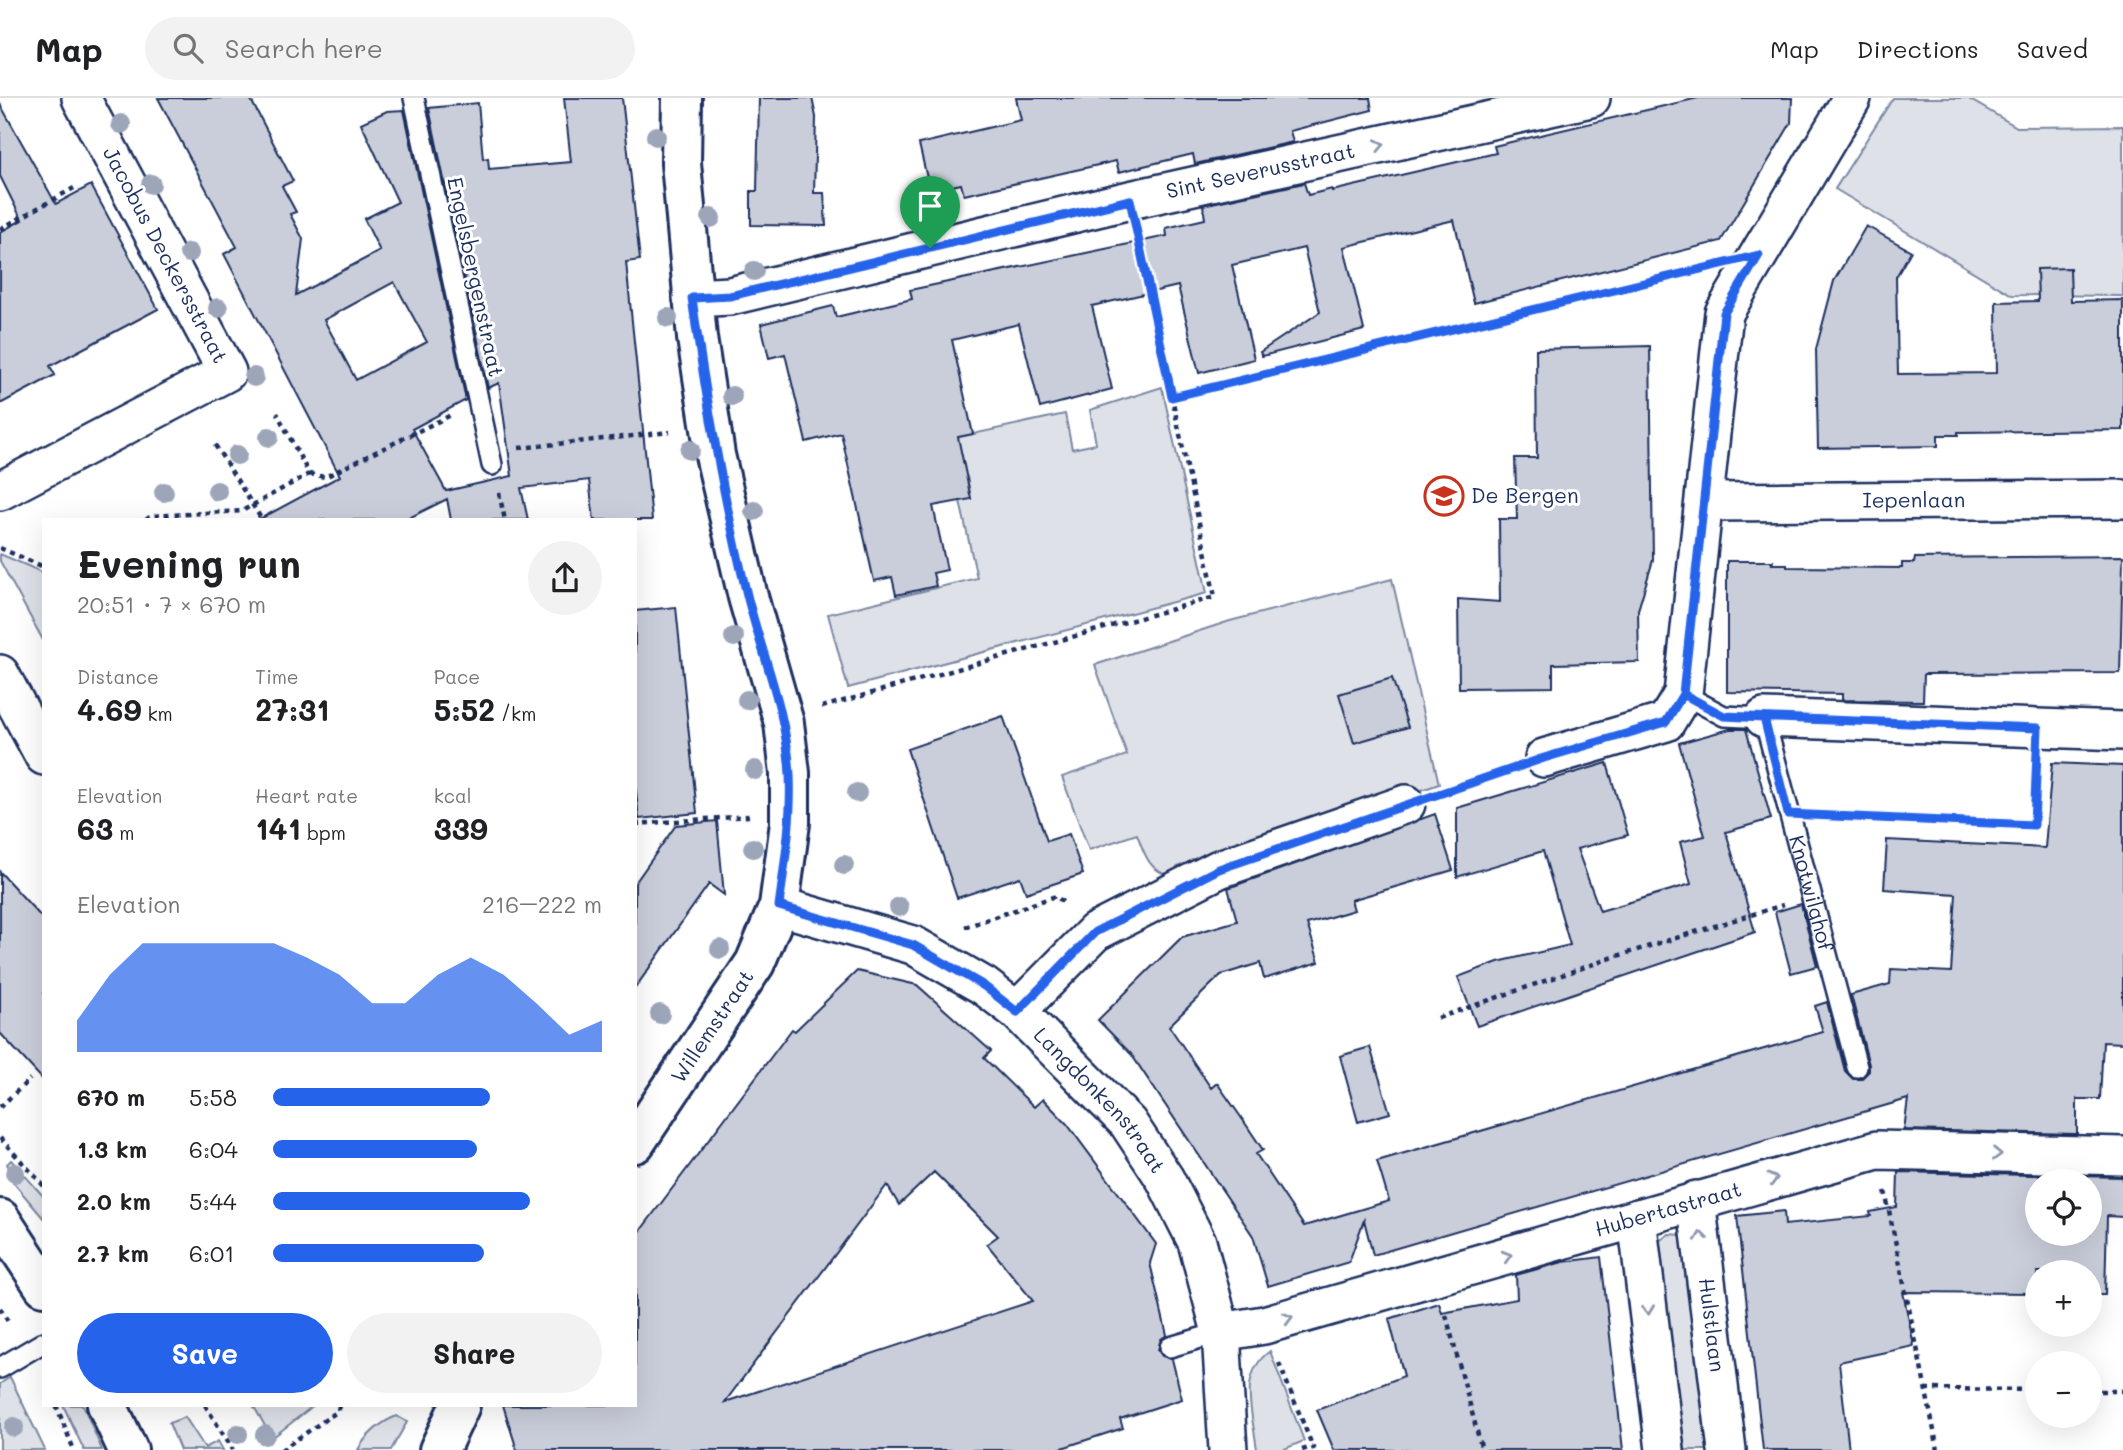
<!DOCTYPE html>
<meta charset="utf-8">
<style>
:root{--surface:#fff;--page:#f2f2f2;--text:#202124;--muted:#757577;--line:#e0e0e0;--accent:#2563eb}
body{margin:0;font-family:Mali,sans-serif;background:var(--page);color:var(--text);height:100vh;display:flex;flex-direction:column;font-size:26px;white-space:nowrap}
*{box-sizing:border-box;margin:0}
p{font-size:23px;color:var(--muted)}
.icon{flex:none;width:38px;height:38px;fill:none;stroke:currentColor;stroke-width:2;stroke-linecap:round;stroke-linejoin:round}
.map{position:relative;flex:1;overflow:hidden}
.drawer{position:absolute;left:42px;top:420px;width:595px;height:889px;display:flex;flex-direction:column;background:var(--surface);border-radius:0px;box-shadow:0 7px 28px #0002}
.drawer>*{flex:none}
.controls{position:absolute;left:2025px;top:1071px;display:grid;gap:14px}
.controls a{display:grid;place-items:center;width:77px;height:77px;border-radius:50%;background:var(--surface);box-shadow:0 7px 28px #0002;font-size:35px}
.pin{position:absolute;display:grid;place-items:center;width:60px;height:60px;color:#fff;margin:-72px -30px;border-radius:50% 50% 50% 0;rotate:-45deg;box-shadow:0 0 7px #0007}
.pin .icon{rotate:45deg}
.round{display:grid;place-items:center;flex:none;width:74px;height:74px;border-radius:37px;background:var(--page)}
.headline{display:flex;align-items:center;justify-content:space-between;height:119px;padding:0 35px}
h1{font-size:38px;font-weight:700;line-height:52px}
.stats{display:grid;grid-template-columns:repeat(3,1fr);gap:10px;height:119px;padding:7px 35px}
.stats div{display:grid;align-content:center}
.stats b{font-size:30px;font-weight:700}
.stats small{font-size:19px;font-weight:400}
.stats p{font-size:19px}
.chart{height:196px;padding:14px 35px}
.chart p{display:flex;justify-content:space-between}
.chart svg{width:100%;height:126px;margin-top:7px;fill:var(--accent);opacity:.7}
.cta{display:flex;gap:14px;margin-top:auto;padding:14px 35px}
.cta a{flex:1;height:80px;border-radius:42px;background:var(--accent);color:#fff;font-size:28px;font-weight:700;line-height:80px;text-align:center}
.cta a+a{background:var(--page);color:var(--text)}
ul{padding:0 35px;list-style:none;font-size:23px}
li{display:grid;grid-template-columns:112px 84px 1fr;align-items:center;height:52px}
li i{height:18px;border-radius:9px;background:var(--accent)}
header{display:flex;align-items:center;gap:42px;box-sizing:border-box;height:98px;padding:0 35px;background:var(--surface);border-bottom:2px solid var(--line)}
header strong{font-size:33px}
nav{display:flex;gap:38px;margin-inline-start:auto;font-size:24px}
.search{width:490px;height:63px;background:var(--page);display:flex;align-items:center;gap:18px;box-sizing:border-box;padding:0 24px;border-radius:38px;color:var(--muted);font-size:26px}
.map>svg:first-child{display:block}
.green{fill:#dee1e7;stroke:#7c88a2;stroke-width:2}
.building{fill:#caceda;stroke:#1b2f5e;stroke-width:2;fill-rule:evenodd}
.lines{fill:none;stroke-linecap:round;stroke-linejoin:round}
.lane-casing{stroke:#1b2f5e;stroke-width:24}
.street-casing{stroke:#1b2f5e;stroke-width:42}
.secondary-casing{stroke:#1b2f5e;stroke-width:44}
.path{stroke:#1b2f5e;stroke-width:4.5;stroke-dasharray:5 5;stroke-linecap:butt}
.lane{stroke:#fff;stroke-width:19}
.street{stroke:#fff;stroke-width:37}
.secondary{stroke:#fff;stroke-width:38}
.tree{fill:#9da5b9}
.oneway{stroke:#8d97ae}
.route-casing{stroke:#fff;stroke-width:14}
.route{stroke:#2563eb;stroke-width:9}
.labels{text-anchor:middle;stroke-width:6;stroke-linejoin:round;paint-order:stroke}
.street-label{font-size:21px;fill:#1b2f5e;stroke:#fff}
.poi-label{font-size:21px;fill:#1b2f5e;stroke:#fff;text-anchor:start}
</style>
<header>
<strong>Map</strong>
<div class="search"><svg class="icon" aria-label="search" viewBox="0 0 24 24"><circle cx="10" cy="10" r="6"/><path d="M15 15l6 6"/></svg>Search here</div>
<nav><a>Map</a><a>Directions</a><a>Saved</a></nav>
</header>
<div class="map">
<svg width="2123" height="1352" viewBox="0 0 2123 1352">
<rect width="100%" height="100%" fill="#fff"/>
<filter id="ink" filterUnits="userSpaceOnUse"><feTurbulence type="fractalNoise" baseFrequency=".0143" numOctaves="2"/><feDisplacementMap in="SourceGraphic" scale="14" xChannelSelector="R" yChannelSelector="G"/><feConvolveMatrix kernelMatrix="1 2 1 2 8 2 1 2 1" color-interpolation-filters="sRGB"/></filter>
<g filter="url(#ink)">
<!-- green -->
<path class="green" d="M1893,0H1967L2017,29L2123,28V198L2012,197L1835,91Z
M1162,289L1207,495L848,590L828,516L977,480L960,403L971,400L967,379L936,344L1065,316L1072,351L1096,346L1090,312Z
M0,456L44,475V544L0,463Z
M1392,481L1439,686L1173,779C1149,773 1145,758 1137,736L1089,752L1062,679L1127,657L1095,567L1230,523Z
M11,1062L44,1099V1121L7,1077L12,1073L7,1066Z
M1669,1136L1682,1137L1689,1148L1714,1352H1677L1658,1144Z
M1270,1253L1304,1343L1282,1352H1257C1253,1316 1237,1277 1270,1253Z
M10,1279L45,1352H0V1286Z
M63,1307H83L102,1352H84Z
M253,1307H314L272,1340Z
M397,1318L407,1324L391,1352H358C365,1338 382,1323 397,1318Z
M185,1319L205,1350L218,1343L223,1352H180L169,1325Z"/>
<!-- building -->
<path class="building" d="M158,0H250L293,83L282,88L296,114L290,116L303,141L296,197L380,153L364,121L398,104L361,25L387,13L404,12L466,302L412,331L446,393L512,378L499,285L488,290L429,10L478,5L483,61L488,60L489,71L571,64L564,0H622L640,162L626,164L652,422H594L589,382L521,390L528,422H451L447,401L405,422H258L340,378L224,156L237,149ZM394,184L427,244L356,282L324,222Z
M759,0H812L816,19L814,95H824L826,128L751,127V93H757Z
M1016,0H1370L1372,12L1290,33L1293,44L1195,66L1193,56L1119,74L1116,63L964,97L961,86L930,93L919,46L1021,22Z
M1698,0H1792L1791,25L1721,143L1474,205L1454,122L1380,140L1344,149L1364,232L1262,258L1260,254L1320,214L1304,150L1232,167L1254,261L1199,275L1178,188L1092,208L1112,291L1040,310L1019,226L952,242L973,336L958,339L971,401L933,408L947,472L933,475L936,488L896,497L892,479L874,483L841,335L806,344L785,256L769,260L761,226L833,208L836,219L912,201L910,192L1167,138L1166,130L1205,121L1203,107L1304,85L1308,97L1332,91V93L1496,55L1494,48Z
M0,6L56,106L91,87L158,211L50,268L55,277L0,306V134L22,122L0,78Z
M1866,128L1911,153L1896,179L1898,276L1997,275L1996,204L2038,203L2037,171L2070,170L2071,203L2123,202V332L1958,334V337H1938V348L1818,350L1816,251L1834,183Z
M1650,248L1653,462L1638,512L1639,564L1553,566V589L1459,590L1458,501L1500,504L1499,421H1517L1515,360H1537L1536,251Z
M2123,458L2120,575L1924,576L1923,603L1842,602V596L1727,594V463H1773L1772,466H1787V469L1902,470V465H1914L1915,460Z
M676,509L697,715L639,721L635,684V513Z
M1392,580L1408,629L1354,645L1339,596Z
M1003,618L1047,743L1069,736L1083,776L1026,795L1020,779L957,800L907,651Z
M1730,631H1746L1771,721L1726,734L1755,834L1477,928L1458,879L1498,864L1570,847L1543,753L1457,779V710L1607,665L1628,737L1577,751L1600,813L1691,786L1680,744L1705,738L1679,645Z
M2052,665L2123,668V945L2103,944L2100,1001H2077V1036L1904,1032L1908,1001L1373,1157L1364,1122L1349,1164L1268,1188L1253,1138L1131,956L1098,922L1182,839L1237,823L1228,790L1435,716L1453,772L1351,802L1354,812L1307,826L1319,864L1264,881L1260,865L1221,877L1169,928L1211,990L1217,985L1243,1022L1263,1052L1256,1056L1304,1128L1389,1103L1377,1063L1823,934L1815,908L1827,904L1845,973L1853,981H1861L1869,973V967L1851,897L1890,886L1891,871L1951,874L1956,796L1884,791L1887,742L2045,750Z
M717,723L724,797L709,786L635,890V785L676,727Z
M0,774L44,822V983L0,935Z
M1801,806L1817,868L1791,875L1775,814Z
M857,873L917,887L991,953L984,960L1034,1009L1043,1001L1067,1026L1156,1146L1150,1165L1167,1237L1161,1241L1158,1252L1162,1258L1172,1261L1182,1301L1120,1321L1123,1330L1056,1352H517L503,1307H635V1140L792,931L795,933ZM934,1074L998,1138L987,1146L1033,1203L725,1304L887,1087L899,1107Z
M1370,949L1390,1015L1358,1024L1340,958Z
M1898,1074L2123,1079V1119L2107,1118L2105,1197H2090V1174H2037V1195L1903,1194L1914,1248L1839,1264L1849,1352H1763L1737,1118L1784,1113L1785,1127L1871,1118L1870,1114L1897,1109ZM2037,1083H2090V1136H2037Z
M1601,1159L1623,1352H1334L1317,1312L1404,1278L1389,1221L1439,1205L1442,1215L1517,1201L1516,1177L1563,1164Z"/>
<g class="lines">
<!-- lane casing -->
<g class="lane-casing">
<g id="lane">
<path d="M414,0L492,367"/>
<path id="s1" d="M1683,596L1724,618L1764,620L1857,969"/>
<path d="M1170,1249L1221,1234"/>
<path d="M0,1270L44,1244"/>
</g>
</g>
<!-- street casing -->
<g class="street-casing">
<g id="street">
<path id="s2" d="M692,200L730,198L1130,102L1591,0"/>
<path d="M0,393L227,274L81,0"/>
<path id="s3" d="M1706,404L2123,401"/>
<path d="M0,576L44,658"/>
<path d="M1764,620L2123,633"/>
<path d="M1544,660L1666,624L1683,596L1724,215L1852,0"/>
<path id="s4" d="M779,808L913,847L984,888L1017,913L1128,1025L1165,1081L1197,1144L1221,1234L1228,1352"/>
<path d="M1017,913L1095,834L1219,771L1406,706"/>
<path id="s5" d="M1696,1102L1727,1352"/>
<path d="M1637,1120L1665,1352"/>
<path id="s6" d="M1221,1234L1264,1227L1877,1052L2123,1058"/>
</g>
</g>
<!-- secondary casing -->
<g class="secondary-casing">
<g id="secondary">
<path id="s7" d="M635,1045L755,865L779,808L790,725V675L784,625L748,499L715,357L697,240L681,65L682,0"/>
<path d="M0,1121L44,1188"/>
<path d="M107,1307L128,1352"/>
<path d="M439,1352L460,1307"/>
</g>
</g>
<!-- path -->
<path class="path" d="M0,131L74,90
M1172,299L1702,171
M215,347L262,422
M519,350L670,334
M309,376L325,379L451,317
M499,395L505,422
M146,422L151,418L242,413L309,376L277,315
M0,450L44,469
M822,609L1215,499L1138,142
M1444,693L1508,672
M1821,718L2034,727L2036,669
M635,726L749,718
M965,829L1056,798L1066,807
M1438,920L1611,860L1783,807
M0,1009L30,981
M0,1040L44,1088
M1885,1093L1938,1352
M0,1210L10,1227
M1446,1217L1482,1352
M1279,1265L1314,1352
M1925,1291L2037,1292
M2090,1293H2123
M56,1307L74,1352
M205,1307L233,1352
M281,1352L338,1313L339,1307
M1302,1352L1312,1349"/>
<!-- lane -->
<use href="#lane" class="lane"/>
<!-- street -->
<use href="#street" class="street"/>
<!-- secondary -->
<use href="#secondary" class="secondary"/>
</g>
<!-- trees -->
<g class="tree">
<circle cx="121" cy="26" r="10"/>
<circle cx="656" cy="38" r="10"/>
<circle cx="151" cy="86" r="10"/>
<circle cx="711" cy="120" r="10"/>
<circle cx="189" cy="155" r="10"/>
<circle cx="754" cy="173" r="10"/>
<circle cx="218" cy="210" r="10"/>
<circle cx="668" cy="220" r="10"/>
<circle cx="254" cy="279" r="10"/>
<circle cx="732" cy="298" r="10"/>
<circle cx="269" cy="339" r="10"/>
<circle cx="690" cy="352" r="10"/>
<circle cx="237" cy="357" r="10"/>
<circle cx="217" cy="393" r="10"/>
<circle cx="164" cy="394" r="10"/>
<circle cx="754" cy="413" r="10"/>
<circle cx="734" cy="539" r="10"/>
<circle cx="747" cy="602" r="10"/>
<circle cx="755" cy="672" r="10"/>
<circle cx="857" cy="695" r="10"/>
<circle cx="753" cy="750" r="10"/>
<circle cx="844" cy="767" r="10"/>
<circle cx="899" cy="809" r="10"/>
<circle cx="720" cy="851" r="10"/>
<circle cx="660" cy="916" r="10"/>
<circle cx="15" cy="1075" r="10"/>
<circle cx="14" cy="1329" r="10"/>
<circle cx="238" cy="1336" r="10"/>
<circle cx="265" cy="1337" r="10"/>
</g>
<!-- one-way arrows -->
<defs><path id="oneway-chevron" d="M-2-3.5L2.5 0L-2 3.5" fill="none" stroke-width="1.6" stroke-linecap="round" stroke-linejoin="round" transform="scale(1.75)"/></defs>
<g class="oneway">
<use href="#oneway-chevron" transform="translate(1380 47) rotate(-12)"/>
<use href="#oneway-chevron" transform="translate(1997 1056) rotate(1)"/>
<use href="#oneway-chevron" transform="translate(1773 1081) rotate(-15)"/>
<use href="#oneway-chevron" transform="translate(1701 1138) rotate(-97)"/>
<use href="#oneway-chevron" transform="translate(1507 1158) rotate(-16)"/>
<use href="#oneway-chevron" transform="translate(1648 1212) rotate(83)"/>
<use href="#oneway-chevron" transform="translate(1288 1220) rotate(-15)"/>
</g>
</g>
<g class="lines" filter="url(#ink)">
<!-- route casing -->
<g class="route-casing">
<path id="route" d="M930,150L730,198L692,200C706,300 723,399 747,497C762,557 787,614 790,677C792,721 785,764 779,808L913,847L984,888L1017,914L1095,834L1219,771L1544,660L1666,624L1683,596L1724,618L2038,630L2034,727L1788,716L1764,620L1724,618L1683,596L1724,215L1759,157L1172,299L1130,102L930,150"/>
</g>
<!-- route -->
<use href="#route" class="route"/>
</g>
<!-- icons -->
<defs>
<g id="school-ring" transform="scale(2.0125)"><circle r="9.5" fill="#fff" stroke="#c8321e" stroke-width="1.5"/><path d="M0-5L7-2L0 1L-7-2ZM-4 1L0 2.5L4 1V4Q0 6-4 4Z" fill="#c8321e"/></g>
</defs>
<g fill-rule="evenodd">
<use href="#school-ring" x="1444" y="398"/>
</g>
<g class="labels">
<!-- street labels -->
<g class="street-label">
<text dy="7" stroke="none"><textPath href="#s2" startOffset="583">Sint Severusstraat</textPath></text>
<text transform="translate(165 157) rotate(62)" y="7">Jacobus Deckersstraat</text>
<text transform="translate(475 179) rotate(78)" y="7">Engelsbergenstraat</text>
<text dy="7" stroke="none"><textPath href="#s3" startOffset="208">Iepenlaan</textPath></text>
<text dy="7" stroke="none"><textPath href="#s1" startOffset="268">Knotwilghof</textPath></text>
<text dy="7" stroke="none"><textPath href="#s7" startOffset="140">Willemstraat</textPath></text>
<text dy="7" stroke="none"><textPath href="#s4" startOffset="385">Langdonkenstraat</textPath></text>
<text dy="7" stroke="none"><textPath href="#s6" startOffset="464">Hubertastraat</textPath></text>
<text dy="7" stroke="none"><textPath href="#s5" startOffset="126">Hulstlaan</textPath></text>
</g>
<!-- poi labels -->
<g class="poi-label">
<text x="1471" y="405">De Bergen</text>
</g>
</g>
</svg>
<div class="controls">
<a><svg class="icon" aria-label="locate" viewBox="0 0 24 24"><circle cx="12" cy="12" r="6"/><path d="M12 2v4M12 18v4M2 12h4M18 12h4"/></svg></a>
<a>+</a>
<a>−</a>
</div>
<div class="pin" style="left:930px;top:150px;background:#1e9e55"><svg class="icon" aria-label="arrive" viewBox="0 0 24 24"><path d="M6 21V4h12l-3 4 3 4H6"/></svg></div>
<section class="drawer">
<div class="headline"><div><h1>Evening run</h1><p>20:51 · 7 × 670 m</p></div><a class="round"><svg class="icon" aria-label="share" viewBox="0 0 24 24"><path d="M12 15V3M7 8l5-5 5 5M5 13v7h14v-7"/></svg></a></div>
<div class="stats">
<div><p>Distance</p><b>4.69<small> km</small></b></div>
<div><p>Time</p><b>27:31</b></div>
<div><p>Pace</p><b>5:52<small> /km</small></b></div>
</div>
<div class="stats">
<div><p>Elevation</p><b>63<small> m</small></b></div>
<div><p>Heart rate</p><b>141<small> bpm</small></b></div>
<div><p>kcal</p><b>339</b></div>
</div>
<div class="chart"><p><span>Elevation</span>216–222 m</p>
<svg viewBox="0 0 160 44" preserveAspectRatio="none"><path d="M0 44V33L10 17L20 6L30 6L40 6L50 6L60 6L70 11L80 17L90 27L100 27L110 17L120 11L130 17L140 27L150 38L160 33V44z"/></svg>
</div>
<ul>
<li><b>670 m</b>5:58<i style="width:66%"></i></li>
<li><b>1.3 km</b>6:04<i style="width:62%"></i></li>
<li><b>2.0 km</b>5:44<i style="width:78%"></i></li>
<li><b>2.7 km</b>6:01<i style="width:64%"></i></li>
</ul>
<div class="cta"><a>Save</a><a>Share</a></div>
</section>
</div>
